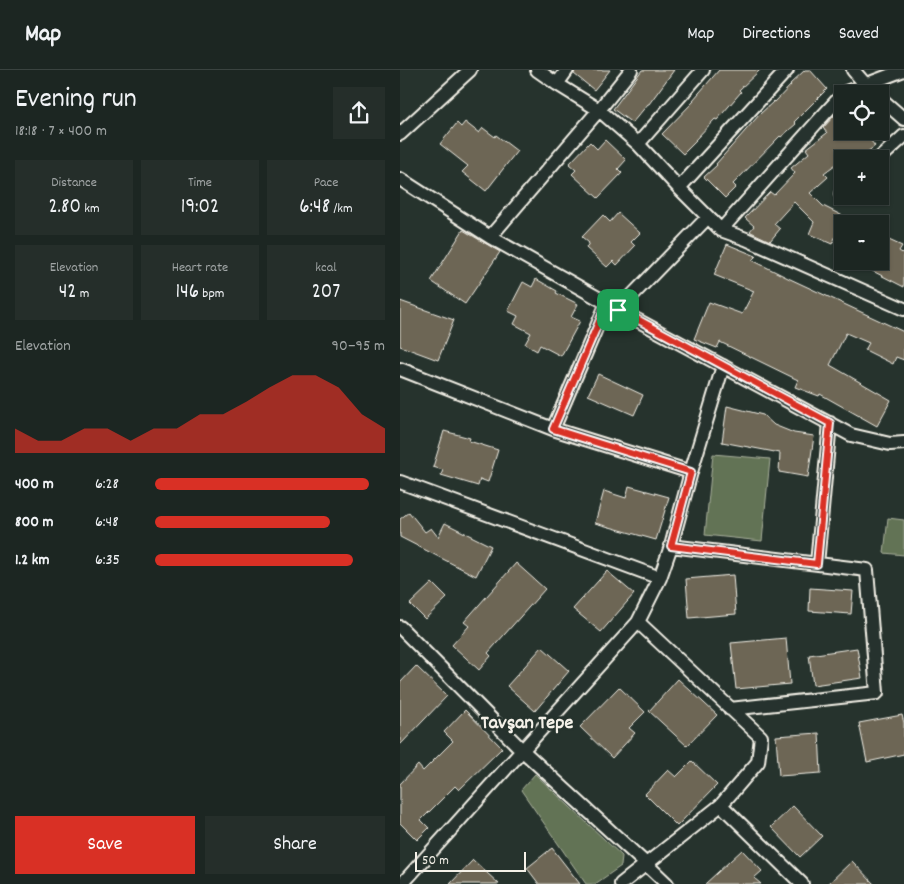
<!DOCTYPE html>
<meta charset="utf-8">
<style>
:root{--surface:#1c2622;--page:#252e2a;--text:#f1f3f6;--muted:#a0a5a5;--line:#3a4340;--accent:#d93025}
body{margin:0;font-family:Dekko,sans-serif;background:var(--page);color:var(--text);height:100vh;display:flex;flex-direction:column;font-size:19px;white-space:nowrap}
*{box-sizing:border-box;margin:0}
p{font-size:16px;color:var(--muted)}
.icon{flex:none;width:28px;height:28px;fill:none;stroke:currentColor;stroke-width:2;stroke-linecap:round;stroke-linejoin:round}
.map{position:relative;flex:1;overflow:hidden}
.sheet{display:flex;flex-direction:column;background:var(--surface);width:400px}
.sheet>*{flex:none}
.fabs{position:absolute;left:434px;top:15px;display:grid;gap:10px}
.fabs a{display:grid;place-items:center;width:55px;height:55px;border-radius:0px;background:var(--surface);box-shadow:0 1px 4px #0004,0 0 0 1px var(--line);font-size:25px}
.scale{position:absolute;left:15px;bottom:12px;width:111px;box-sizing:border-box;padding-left:5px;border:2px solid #f4f1e8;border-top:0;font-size:14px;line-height:18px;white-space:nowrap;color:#f4f1e8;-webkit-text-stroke:4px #26332d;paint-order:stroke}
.pin{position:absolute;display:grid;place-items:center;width:42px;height:42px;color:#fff;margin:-21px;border-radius:10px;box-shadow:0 2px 8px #0006}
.round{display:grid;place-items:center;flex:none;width:52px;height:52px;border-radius:0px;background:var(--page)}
.head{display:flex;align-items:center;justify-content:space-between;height:85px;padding:0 15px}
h1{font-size:28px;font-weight:600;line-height:38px}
.stats{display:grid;grid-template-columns:repeat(3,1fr);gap:8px;height:85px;padding:5px 15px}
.stats div{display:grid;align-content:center;border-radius:0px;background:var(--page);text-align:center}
.stats b{font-size:21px;font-weight:600}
.stats small{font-size:14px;font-weight:400}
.stats p{font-size:14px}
.chart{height:140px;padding:10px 15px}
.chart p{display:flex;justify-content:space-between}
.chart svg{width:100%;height:90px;margin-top:5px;fill:var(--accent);opacity:.7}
.action{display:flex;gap:10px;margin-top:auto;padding:10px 15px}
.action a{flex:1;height:58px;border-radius:0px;background:var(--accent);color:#fff;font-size:20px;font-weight:600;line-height:58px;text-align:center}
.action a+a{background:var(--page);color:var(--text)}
ul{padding:0 15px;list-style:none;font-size:16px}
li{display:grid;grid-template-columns:80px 60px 1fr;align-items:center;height:38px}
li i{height:12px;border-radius:6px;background:var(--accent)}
header{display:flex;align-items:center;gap:30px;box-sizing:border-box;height:70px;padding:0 25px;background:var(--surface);border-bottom:1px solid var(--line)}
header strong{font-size:24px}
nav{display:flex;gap:28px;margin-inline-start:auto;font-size:18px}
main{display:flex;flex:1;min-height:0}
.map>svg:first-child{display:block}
.green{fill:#627355;stroke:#abb29e}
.building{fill:#6d6655;stroke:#f4f1e8}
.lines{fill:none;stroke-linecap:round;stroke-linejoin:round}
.minor-casing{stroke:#f4f1e8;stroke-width:16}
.minor{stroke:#26332d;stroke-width:12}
.route-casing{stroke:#fff;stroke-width:10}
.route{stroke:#d93025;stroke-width:6}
.labels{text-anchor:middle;stroke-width:5;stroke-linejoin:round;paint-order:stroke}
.district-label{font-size:20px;font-weight:bold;fill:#f4f1e8;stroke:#26332d}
</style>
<header>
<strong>Map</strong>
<nav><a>Map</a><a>Directions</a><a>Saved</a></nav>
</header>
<main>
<section class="sheet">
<div class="head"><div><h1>Evening run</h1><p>18:18 · 7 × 400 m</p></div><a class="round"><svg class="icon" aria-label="share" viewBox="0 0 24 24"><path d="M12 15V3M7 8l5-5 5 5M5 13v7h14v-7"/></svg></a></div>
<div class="stats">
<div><p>Distance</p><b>2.80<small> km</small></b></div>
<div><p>Time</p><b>19:02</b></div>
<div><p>Pace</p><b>6:48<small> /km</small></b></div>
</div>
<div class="stats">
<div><p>Elevation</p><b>42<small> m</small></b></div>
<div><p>Heart rate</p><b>146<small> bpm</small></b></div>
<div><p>kcal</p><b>207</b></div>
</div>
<div class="chart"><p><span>Elevation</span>90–95 m</p>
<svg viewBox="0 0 160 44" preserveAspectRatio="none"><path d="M0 44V32L10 38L20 38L30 32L40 32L50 38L60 32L70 32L80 25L90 25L100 19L110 12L120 6L130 6L140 12L150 25L160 32V44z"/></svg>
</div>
<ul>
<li><b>400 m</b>6:28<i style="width:93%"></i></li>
<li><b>800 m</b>6:48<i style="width:76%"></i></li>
<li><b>1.2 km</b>6:35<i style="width:86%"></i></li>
</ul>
<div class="action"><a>Save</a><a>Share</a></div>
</section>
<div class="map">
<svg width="504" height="814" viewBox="0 0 504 814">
<rect width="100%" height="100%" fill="#26332d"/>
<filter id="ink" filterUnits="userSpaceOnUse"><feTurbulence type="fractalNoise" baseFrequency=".02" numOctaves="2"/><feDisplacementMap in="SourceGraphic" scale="10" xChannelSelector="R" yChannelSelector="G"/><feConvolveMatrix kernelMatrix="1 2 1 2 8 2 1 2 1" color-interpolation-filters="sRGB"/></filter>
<g filter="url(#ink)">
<!-- green -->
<path class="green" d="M313,384L370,389L362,471L305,465Z
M488,448L504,450V485L484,483Z
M135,704L222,786L221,796L195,814H186L121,720Z"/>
<!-- building -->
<path class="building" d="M175,0H210L194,20L174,4Z
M242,0H274L249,34H248L232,53L213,39Z
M319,0H360L339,20L341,22L317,50L315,49L295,70L296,71L283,84L262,64L294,31L293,30Z
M405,0H410L427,19L394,52L396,54L381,67L380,66L333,114L336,117L325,128L304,107L317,95L316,94L360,44L374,31L375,32L391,15L390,14Z
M442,37V61H463L475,76L458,89H456L451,83L424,103L428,107L410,123L423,136L445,147L432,174L409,164L414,152L394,132L374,154L380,159L370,171L351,162L350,161L354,156L345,148L370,122L374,125L395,103L391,98L409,83L406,79L427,63L423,58Z
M65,52L79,63L83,58L95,67L96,65L117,81L86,121L62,102L68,96L40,74L57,53L61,57Z
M205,70L226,90L218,99L222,103L198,128L172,104L176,100L169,94L190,72L197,79Z
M218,143L240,163L231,172L235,176L217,195L213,191L207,197L186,178L189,173L182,167L203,145L210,152Z
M63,160L100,182L65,234L31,211Z
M480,166L502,176L499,181L504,184V217L453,191H480Z
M327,174L356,186L352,190L388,208L504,262V290L496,287L493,294L465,280L469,273L446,263L430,295L491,330L477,356L420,324L419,326L395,317L398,310L320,272L317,278L294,269L309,232L342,244L354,221L314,205Z
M136,209L157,221L156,223L178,234L171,247L180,251L161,286L140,275L137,281L125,274L131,263L114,254L118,246L108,241L123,212L132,217Z
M0,231L54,250L38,290L0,276Z
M198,304L243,325L234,345L188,325Z
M327,336L363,345L374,355L394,363L414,366L408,407L379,402L380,383L322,372Z
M44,361L70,368L69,371L98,380L88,412L80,409L78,416L41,405L43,400L33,397Z
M229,416L269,427L256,470L195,453L204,421L226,428Z
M9,442L25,462L31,458L38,467L45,453L91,476L76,506L0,467V449Z
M116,493L145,519L88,583L91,586L79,600L52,575L69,556L64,552Z
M207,501L234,524L201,562L173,539Z
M333,505L336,544L289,548L286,509Z
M32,513L47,528L25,549L10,534Z
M410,518L453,521L451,544L409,541Z
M386,568L390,614L336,619L331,573Z
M142,577L169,601L135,641L107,616Z
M457,578L462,608L413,615L409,585Z
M16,596L47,626L0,675V613Z
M278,609L317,645L287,676L249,641Z
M219,617L245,642L229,658L235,663L212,688L180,657Z
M65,640L102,678L59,720L55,716L21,750L29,758L17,770L0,753V714L18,695L23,701L53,671L44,662Z
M502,645L504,653V684L467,692L459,653Z
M419,663L421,703L379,706L376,666Z
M292,691L317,715L277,756L245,724L268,700L276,707Z
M393,736L422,766L400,787L371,757Z
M152,778L180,814H139L127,798Z
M342,780L362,801L354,808L361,814H305Z
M73,790L99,814H50Z
M452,791L474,814H428Z"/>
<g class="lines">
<!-- minor casing -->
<g class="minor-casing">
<path id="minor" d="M137,0L157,14L199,40L238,74L279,118L321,160L346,169L504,239
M453,0L465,14L476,24
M157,14L167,0
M444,24L446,22L504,0
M480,28L504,49
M0,64L70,0
M238,74L303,0
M479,89L504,66
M0,109L90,167L237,250L451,365L490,374L504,373
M279,118L387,0
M441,124L442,122
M321,160L419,50L442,25
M90,167L199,40L231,0
M218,240L308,147
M0,299L153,359L291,402
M153,359L207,233
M0,412L260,508
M271,476L467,500L477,623L330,639
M417,494L430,353
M0,557L123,681L246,794L267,814
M321,735L402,814
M2,814L238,552L260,508L271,476L291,402L323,296
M221,814L321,735L358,692L361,667L238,552"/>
</g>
<!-- minor -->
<use href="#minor" class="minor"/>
</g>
</g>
<g class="lines" filter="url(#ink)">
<!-- route casing -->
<g class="route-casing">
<path id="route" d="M207,233L430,353L417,494L271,476L291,402L153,359Z"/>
</g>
<!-- route -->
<use href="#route" class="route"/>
</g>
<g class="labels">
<!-- district labels -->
<g class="district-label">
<text x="127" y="658">Tavşan Tepe</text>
</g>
</g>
</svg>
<div class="fabs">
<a><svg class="icon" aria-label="locate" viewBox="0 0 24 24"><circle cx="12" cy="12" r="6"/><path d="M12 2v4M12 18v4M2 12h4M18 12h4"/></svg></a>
<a>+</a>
<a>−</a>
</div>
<div class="scale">50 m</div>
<div class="pin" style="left:218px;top:240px;background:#1e9e55"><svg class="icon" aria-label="arrive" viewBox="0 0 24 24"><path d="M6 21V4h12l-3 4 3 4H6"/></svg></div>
</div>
</main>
